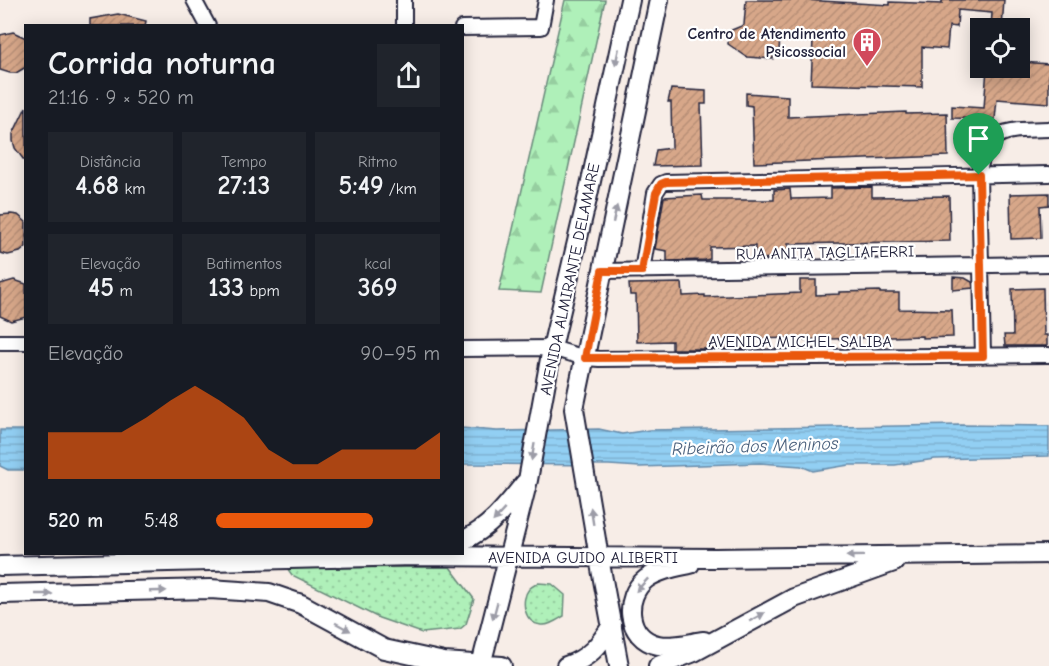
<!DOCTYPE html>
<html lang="pt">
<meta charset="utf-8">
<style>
:root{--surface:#171b24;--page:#20242c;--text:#f1f3f6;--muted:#9ea1a6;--accent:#ea580c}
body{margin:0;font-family:"Comic Neue",sans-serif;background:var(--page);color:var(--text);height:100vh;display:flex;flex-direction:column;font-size:22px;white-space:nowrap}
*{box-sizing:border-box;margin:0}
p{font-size:20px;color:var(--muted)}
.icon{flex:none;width:33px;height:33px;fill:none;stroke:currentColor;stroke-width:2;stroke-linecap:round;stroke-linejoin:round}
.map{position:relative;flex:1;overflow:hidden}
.details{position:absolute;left:24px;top:24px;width:440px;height:531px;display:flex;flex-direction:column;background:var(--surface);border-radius:0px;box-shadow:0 3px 15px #0003}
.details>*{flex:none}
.tools{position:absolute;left:970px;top:18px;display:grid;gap:12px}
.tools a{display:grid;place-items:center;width:60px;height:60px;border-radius:0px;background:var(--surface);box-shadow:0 3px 15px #0003;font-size:30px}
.pin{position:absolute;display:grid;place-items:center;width:51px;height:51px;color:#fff;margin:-62px -26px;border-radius:50% 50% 50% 0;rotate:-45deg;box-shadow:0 0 6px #0007}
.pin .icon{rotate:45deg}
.round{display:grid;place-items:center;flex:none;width:63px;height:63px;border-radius:0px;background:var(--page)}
.overview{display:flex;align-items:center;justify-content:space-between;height:102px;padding:0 24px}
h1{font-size:33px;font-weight:700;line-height:45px}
.metrics{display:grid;grid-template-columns:repeat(3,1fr);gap:9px;height:102px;padding:6px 24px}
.metrics div{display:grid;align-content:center;border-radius:0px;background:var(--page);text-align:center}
.metrics b{font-size:26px;font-weight:700}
.metrics small{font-size:16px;font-weight:400}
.metrics p{font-size:16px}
.chart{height:168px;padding:12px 24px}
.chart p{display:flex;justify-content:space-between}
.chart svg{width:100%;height:108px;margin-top:6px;fill:var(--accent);opacity:.7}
ul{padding:0 24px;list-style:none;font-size:20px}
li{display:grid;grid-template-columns:96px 72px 1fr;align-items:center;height:45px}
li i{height:15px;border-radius:8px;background:var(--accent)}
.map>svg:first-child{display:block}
.grass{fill:url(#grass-dots);stroke:#68897a;stroke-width:1.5}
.forest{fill:url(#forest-firs);stroke:#68897a;stroke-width:1.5}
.water{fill:url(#water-rules);stroke:#658aa9;stroke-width:1.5}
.building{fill:url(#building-hatch);stroke:#22223b;stroke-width:1.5}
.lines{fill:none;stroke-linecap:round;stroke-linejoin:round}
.minor-casing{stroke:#22223b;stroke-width:18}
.major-casing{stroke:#22223b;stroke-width:22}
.minor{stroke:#fff;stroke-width:14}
.major{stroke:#fff;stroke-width:18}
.oneway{fill:#9c9ca7}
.route-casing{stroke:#fff;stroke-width:12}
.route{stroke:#ea580c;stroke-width:8}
.labels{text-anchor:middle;stroke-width:4.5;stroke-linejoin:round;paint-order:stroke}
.poi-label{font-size:16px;font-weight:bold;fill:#22223b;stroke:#fff;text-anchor:end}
.street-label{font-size:16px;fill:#22223b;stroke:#fff}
.water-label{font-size:18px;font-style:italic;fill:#495f7b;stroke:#fff}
</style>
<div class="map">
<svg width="1049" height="666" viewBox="0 0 1049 666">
<defs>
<pattern id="grass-dots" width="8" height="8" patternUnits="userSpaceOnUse" patternTransform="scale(1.5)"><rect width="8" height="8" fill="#aff0b9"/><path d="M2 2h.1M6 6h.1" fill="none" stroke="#96cea0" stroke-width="1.8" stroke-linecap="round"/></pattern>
<pattern id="forest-firs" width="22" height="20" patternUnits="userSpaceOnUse" patternTransform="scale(1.5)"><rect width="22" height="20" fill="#aff0b9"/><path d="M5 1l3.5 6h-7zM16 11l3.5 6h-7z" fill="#96cea0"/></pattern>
<pattern id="water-rules" width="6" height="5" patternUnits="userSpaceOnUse" patternTransform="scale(1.5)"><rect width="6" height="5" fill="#92cff3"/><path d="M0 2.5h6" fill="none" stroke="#7eb1d1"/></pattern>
<pattern id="building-hatch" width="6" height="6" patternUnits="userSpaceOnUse" patternTransform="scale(1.5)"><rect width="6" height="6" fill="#d7a789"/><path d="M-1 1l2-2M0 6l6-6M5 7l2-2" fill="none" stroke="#b88f77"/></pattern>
</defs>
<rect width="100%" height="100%" fill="#f7ede7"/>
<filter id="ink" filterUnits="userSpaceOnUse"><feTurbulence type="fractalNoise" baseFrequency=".0167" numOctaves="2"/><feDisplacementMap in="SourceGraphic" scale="12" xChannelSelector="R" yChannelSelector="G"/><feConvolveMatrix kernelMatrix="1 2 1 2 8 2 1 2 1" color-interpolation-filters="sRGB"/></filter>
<g filter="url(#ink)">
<!-- grass -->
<path class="grass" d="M450,567L474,599L466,624L460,629L422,633L379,618L292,575L287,568Z
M538,583L552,584L565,595L564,616C557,620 549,626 541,625C524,623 520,600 529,589C532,586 535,585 538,583Z"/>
<!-- forest -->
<path class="forest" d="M565,0H605L541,293L499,291Z"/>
<!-- water -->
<path class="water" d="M961,425L1049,426V456L935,459L895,465H849L813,471L801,466L760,463L640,467L609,465L462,464V428L497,431L599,429L622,434L649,430Z
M0,430H25V470H8L0,466Z"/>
<!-- building -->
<path class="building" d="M746,0H804L890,5V2L942,4V0H1004L1002,28H991L992,13L958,10L957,27L949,26L947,49L922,47V87L811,84L813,40L780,38L779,50H774L773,59L747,57L728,44L729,31L744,25Z
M118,14L146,21L145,26H90V19Z
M13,32L26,38V67L16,73H10L0,70V35Z
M1020,62L1049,64V103L997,99L995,119L952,118V106L984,108L987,68H1020Z
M671,89L706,91V104H701L703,165L653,166L656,150L672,148L671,102H668Z
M746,93L788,96V117L906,112V114L947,113L948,156L754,163L752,106L746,105Z
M26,107V163L15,148L13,141V134Z
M872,187V197L949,196L950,241L788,244L789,258H779L755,259V246L710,247V259L705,260L667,261V251L655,249L664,197L702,195L703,200H774V190L790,189L791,199L831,198V188Z
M1049,193V205L1040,206L1041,238L1011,239L1010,194Z
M11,214L18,215L26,222V247L20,252L8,255L0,253V215Z
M953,277L965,278L972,282L973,288L953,290Z
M14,280L26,284V317L11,321L0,316V284Z
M800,280H816V295L839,294V292L880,291V293H899V309L952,310L953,337L922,338V336L799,340V338L746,339V349H672V341L637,342L636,295H630L629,284L682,283L683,296L705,295V297L800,293Z
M1043,288L1044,335H1047V346H1005L1004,335H1013L1012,289Z"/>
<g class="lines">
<!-- minor casing -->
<g class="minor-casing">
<path id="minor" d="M194,0L208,26
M404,0V26
M462,28L541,27L546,0
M602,271L1049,264
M642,271L655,193L661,184L666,182L1049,174
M0,342H26
M462,349L552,348L585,358L599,359L1049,355
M983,356L979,175C984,127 1009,130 1049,129"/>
</g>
<!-- major casing -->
<g class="major-casing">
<path id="major" d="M462,541C490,528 506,507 525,483
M690,564C676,567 658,570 646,579C623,597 626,638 658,645C672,648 689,643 704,641
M0,566L414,556L715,558L1049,554
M0,594L210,589L269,593L301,604L384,649L444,662L502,666
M481,665L528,480L552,348L588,195L630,0
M566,666C588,659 600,645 612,625
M619,666L601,569L574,409L659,0
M658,666L694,652L794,598L894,562"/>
</g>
<!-- minor -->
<use href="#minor" class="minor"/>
<!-- major -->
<use href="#major" class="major"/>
</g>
<!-- one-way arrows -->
<defs><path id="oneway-solid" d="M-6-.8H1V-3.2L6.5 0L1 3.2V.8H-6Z" transform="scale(1.5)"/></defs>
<g class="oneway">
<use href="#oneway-solid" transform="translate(617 57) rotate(102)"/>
<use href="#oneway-solid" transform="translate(615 214) rotate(-77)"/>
<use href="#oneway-solid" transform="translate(533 452) rotate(100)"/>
<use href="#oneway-solid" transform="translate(499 515) rotate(133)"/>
<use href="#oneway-solid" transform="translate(592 516) rotate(-99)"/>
<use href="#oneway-solid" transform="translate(855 556) rotate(179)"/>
<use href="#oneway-solid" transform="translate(642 585) rotate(133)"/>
<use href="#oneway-solid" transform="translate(158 591) rotate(-2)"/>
<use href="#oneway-solid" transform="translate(44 594)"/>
<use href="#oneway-solid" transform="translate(495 611) rotate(105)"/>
<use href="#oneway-solid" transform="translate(757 617) rotate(-29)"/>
<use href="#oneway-solid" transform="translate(343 627) rotate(28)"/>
</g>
</g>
<g class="lines" filter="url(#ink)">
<!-- route casing -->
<g class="route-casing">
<path id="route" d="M979,175L983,356L585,358L602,271H642L656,193L661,184L666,182Z"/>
</g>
<!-- route -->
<use href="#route" class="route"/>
</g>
<!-- icons -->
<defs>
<g id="building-pin" transform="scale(1.5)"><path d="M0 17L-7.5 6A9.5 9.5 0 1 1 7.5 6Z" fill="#d1495b" stroke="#fff"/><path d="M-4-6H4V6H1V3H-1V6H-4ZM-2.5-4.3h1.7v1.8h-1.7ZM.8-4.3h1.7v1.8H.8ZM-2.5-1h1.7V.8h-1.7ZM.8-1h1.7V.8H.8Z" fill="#fff"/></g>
</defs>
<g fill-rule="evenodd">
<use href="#building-pin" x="867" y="42"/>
</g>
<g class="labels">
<!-- poi labels -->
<g class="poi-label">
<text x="846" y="39">Centro de Atendimento<tspan x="846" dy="18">Psicossocial</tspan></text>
</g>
<!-- street labels -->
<g class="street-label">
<text transform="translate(825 252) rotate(-1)" y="6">RUA ANITA TAGLIAFERRI</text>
<text transform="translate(569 279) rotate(-78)" y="6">AVENIDA ALMIRANTE DELAMARE</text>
<text x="800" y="347">AVENIDA MICHEL SALIBA</text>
<text x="583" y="563">AVENIDA GUIDO ALIBERTI</text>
</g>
<!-- water labels -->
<g class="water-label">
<text transform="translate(755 446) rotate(-2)" y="6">Ribeirão dos Meninos</text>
</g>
</g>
</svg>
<div class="tools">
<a><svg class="icon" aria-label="locate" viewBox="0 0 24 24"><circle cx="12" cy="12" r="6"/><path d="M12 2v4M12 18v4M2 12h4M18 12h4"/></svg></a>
</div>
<div class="pin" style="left:979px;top:175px;background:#1e9e55"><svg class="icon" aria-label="arrive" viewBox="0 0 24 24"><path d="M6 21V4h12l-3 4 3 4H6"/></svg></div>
<section class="details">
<div class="overview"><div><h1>Corrida noturna</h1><p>21:16 · 9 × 520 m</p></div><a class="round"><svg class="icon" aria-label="share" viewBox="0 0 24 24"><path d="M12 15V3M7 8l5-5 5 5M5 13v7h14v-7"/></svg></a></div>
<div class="metrics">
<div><p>Distância</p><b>4.68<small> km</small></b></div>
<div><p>Tempo</p><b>27:13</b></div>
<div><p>Ritmo</p><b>5:49<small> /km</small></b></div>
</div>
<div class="metrics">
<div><p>Elevação</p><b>45<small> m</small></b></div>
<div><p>Batimentos</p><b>133<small> bpm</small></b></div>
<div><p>kcal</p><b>369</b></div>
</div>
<div class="chart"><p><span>Elevação</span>90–95 m</p>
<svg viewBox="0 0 160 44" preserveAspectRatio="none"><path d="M0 44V25L10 25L20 25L30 25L40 19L50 12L60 6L70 12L80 19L90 32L100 38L110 38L120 32L130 32L140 32L150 32L160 25V44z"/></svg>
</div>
<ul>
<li><b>520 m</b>5:48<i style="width:70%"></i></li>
</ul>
</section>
</div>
